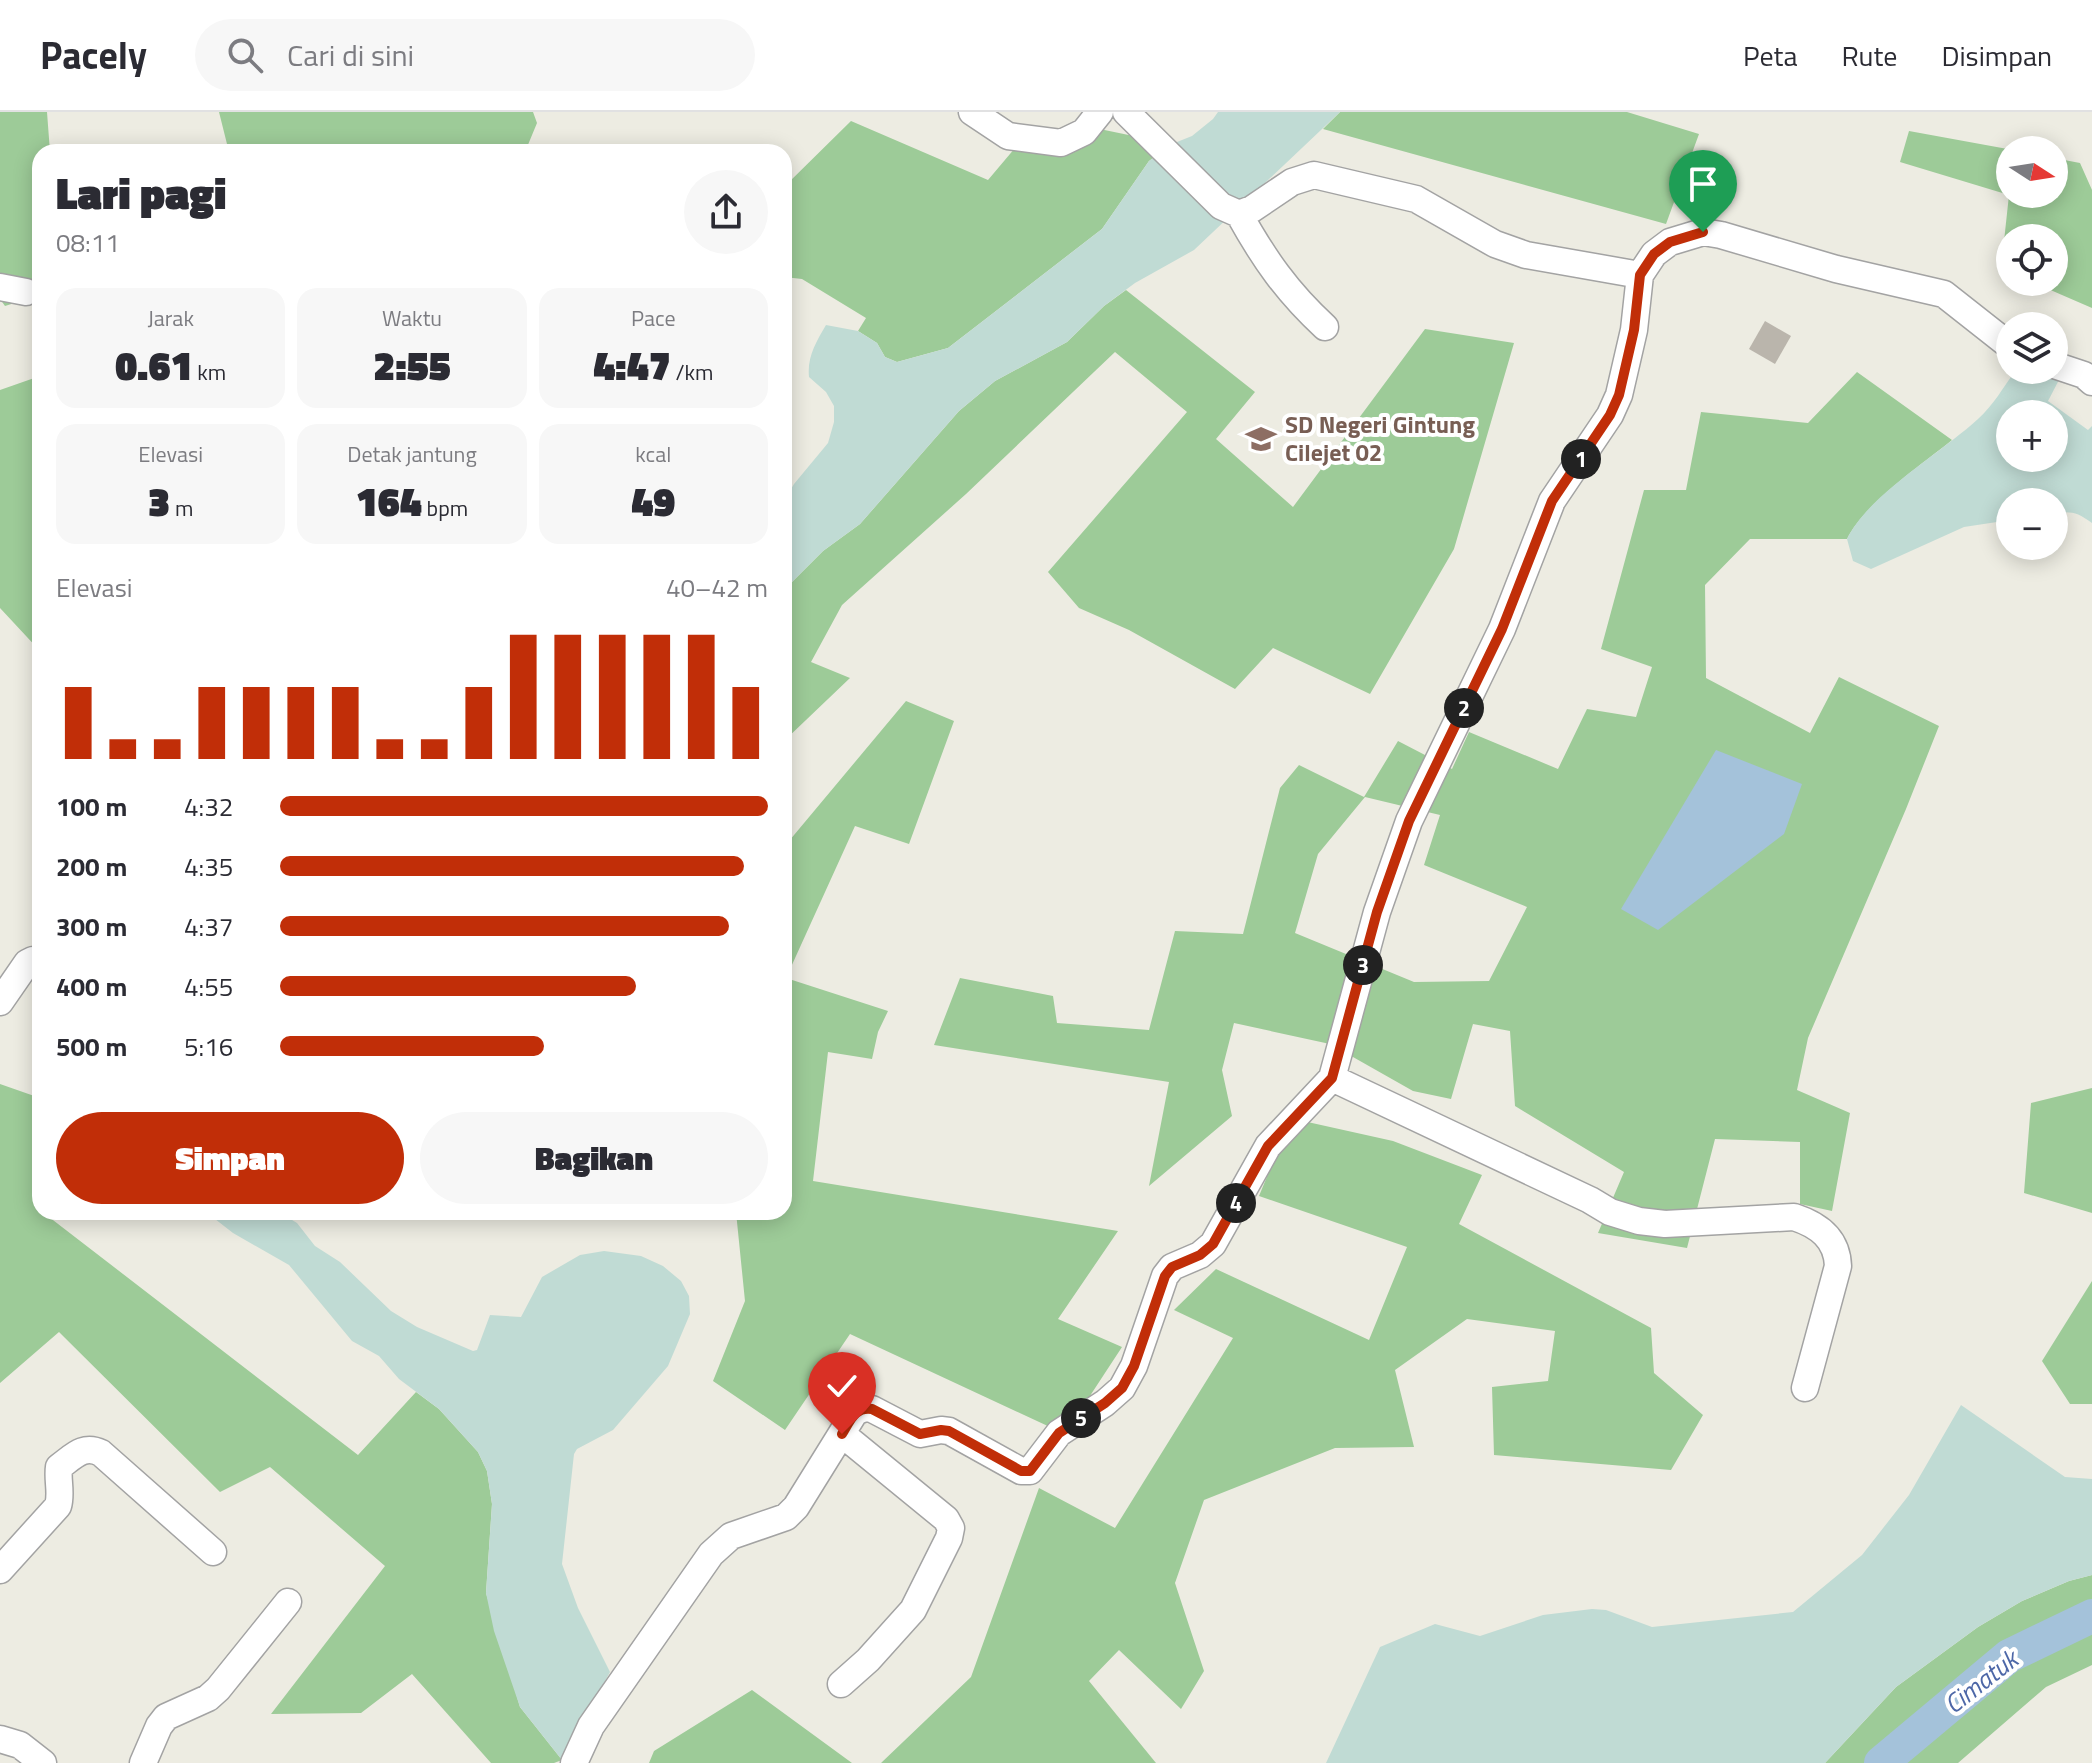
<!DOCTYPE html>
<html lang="id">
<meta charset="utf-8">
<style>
:root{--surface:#fff;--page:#f7f7f7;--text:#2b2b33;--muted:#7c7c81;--line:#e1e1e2;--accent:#c12e08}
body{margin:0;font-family:"Titillium Web",sans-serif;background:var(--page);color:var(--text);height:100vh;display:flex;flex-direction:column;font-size:30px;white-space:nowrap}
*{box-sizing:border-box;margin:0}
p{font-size:26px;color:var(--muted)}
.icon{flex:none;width:44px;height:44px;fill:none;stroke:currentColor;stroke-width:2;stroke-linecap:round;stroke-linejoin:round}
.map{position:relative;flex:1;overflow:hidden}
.drawer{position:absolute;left:32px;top:32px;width:760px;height:1076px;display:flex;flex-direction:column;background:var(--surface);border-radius:24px;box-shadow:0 4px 20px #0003}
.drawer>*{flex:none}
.needle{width:52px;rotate:102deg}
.tools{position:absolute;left:1996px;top:24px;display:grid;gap:16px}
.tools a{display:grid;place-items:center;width:72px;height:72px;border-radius:50%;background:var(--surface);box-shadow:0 4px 20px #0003;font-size:40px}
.pin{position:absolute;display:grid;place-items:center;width:68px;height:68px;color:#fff;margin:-82px -34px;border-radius:50% 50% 50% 0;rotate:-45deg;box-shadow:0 0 8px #0007}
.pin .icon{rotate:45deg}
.km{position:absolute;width:40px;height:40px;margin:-20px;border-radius:50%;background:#222;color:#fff;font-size:22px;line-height:40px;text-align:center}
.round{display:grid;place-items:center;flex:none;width:84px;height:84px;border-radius:42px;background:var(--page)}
.summary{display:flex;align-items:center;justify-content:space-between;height:136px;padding:0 24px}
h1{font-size:44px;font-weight:800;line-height:60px}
.metrics{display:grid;grid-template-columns:repeat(3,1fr);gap:12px;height:136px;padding:8px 24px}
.metrics div{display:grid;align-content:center;border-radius:20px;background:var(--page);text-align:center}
.metrics b{font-size:40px;font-weight:800}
.metrics small{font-size:22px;font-weight:400}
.metrics p{font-size:22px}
.chart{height:224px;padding:16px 24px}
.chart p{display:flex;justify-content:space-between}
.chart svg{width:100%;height:144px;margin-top:8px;stroke:var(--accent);stroke-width:6}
.action{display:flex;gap:16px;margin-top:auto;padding:16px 24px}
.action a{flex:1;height:92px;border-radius:48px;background:var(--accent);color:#fff;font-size:32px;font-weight:800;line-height:92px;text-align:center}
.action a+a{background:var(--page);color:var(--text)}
ul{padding:0 24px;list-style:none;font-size:26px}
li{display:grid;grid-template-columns:128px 96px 1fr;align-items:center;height:60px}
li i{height:20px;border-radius:10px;background:var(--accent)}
header{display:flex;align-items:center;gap:48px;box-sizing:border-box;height:112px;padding:0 40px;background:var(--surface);border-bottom:2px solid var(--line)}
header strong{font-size:38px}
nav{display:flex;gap:44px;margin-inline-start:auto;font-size:28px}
.search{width:560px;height:72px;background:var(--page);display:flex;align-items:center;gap:20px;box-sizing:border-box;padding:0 28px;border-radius:44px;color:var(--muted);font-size:30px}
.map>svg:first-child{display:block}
.forest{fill:#9dcb98;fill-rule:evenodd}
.wetland{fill:#c0dbd4;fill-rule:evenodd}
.water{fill:#a4c2da}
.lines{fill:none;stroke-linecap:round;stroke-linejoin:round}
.river{stroke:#a4c2da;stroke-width:34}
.building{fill:#bab5ac}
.minor-casing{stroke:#a3a3a3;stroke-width:29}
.minor{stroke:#fff;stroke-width:26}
.route-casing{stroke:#fff;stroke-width:16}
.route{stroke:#c12e08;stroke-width:10}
.labels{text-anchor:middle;stroke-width:8;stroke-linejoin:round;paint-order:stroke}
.education-label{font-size:24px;font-weight:bold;fill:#785e54;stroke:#fff;text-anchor:start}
.water-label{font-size:26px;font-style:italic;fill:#4d67a7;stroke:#fff}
</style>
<header>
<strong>Pacely</strong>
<div class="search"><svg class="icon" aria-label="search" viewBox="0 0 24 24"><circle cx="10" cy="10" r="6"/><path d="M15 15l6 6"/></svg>Cari di sini</div>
<nav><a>Peta</a><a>Rute</a><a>Disimpan</a></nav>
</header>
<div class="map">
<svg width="2092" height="1651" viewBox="0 0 2092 1651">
<rect width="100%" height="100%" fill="#edece2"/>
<!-- forest -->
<path class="forest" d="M0,0H47L50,40H40V183L5,194L0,187Z
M219,0H533L537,11L525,40H229Z
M1340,0H1627L1699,22L1666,112L1323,17Z
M851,9L988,68L1020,30L1090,15L1172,32L1149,49L1102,117L948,236L897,250L885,245L877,231L858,219L866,206L802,167L784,165V75Z
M1909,19L2013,38H2010V82H2054V46L2080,51L2092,78V196L2032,170H2054V126H2010V161L2001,157L2009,83L1900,50Z
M1126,178L1255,280L1216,327L1293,395L1425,217L1514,231L1454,437L1370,582L1273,536L1235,577L1129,518L1079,496L1048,460L1187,300L1115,240L966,382L842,493L811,550L850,566L784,629V478L823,439L860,412L959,299L995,269L1067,230L1104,194Z
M1857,260L1952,328C1920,354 1865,391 1847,427H1750L1705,473L1706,566L1810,621L1839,565L1939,614L1906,697L1808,926L1797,978L1850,1001L1832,1099L1800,1092V1030L1715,1027L1687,1136L1598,1121L1624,1060L1515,994L1510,919L1473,912L1451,987L1413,979L1330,932L1234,911L1222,958L1232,1004L1149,1074L1169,970L934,933L960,866L1053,884L1057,911L1149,918L1175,819L1243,822L1280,676L1299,653L1364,685L1398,629L1452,657L1469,620L1558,657L1587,597L1636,605L1652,555L1601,537L1644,378H1686L1701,300L1808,311ZM1365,685L1440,703L1424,753L1527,795L1489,869L1414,870L1295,821L1318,742Z
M40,264V539L0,496V278Z
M906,589L954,609L909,732L855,714L786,866L888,899L878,920L872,947L828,940L813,1069L1118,1119L1058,1207L1122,1235L1065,1322L850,1222L785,1318L713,1269L745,1189L736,1100H784V735Z
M0,972L40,986V1100H52L49,1105L358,1343L416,1280L439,1297L478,1340L487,1359L492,1392L486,1481L520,1595L562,1648L554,1651H491L412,1562L361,1601L271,1602L385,1454L270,1355L220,1380L59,1220L0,1271Z
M2092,976V1101L2024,1081L2031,991Z
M1294,1007L1393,1029L1482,1063L1459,1112L1651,1216L1654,1261L1703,1303L1671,1358L1494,1343L1492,1275L1548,1269L1555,1219L1467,1207L1395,1258L1414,1335L1335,1336L1204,1388L1175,1471L1204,1559L1181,1597L1119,1538L1089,1569L1156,1651H881L971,1565L1039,1376L1115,1416L1233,1226L1174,1198L1216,1157L1369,1228L1407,1135L1259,1084L1283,1026Z
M2092,1169V1292H2070L2042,1249Z
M2092,1463V1553L2046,1575L1958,1651H1825L1896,1575L1978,1515L2022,1489L2069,1469Z
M752,1578L852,1651H649L654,1639Z"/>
<!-- wetland -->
<path class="wetland" d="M1218,0H1340L1194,138L1135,171L1104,194L1067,230L995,269L959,299L860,412L823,439L784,478V389L794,372L828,331L834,310V294L826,280L809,265C807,245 816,230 826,213L858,219L877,231L885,245L897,250L948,236L1102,117L1149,49L1172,32L1192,24L1213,7Z
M2016,258H2038L2060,266L2048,289L2088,318L2092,314V411C2077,400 2072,399 2054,401V390H2010V408L1964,415L1871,457L1853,449L1847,427C1868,383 1941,341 1978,307C1993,294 2004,274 2016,258ZM2010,302H2054V346H2010Z
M206,1100H279L297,1111L315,1134L340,1150L391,1199L417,1215L473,1239L477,1238L490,1203L521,1205L542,1165L580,1143L604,1139L641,1144L663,1154L681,1169L689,1184L690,1202L668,1254L613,1318L577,1337L574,1342L562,1452L578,1496L610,1560L562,1648L520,1595L494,1519L486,1481L492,1392L487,1359L478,1340L439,1297L399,1267L379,1244L352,1229L289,1153L233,1121Z
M1961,1293L2065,1365L2092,1367V1463L2069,1469L2022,1489L1978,1515L1896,1575L1825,1651H1326L1380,1535L1435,1512L1480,1524L1543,1503L1592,1497L1606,1498L1652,1515L1793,1500L1862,1443L1909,1383Z"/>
<!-- water -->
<path class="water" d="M1716,638L1802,672L1784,722L1658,818L1621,797Z"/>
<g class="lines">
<!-- river -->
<path class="river" d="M1881,1651L2009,1544L2092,1504"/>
</g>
<!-- building -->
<path class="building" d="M1765,209L1791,224L1775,252L1749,237Z"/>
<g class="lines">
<!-- minor casing -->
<g class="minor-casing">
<path id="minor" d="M972,0L1008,24L1061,31L1084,20L1100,0
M1126,0L1221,94L1239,102L1252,97L1292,70L1314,63L1416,87L1495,132L1526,143L1640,163
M1239,102C1264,147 1287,180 1325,215
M0,175L26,180
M2054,253L2084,263L2092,270
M0,890L27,851L33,848L40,850
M1332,966L1590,1088L1610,1100L1639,1109L1665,1112L1794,1105C1819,1113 1837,1127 1838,1154L1805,1276
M0,1458L58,1394C62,1381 57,1368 59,1355C73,1345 83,1332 101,1341L213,1440
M841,1572L868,1548L913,1498L949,1426L951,1416L946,1407L842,1322
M0,1627L20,1633L43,1651
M143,1651L159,1614L166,1605L208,1586L218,1577L288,1490
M574,1651L591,1614L711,1442L731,1424L786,1405L796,1395L855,1300L865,1296L872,1297L920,1322L941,1318L949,1319L1021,1359H1030L1059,1321L1105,1291L1122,1276L1134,1254L1165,1164L1172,1155L1200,1143L1213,1132L1268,1034L1332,966L1377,800L1409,709L1502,517L1552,389L1610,303L1619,283L1634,218L1640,163L1654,142L1670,130L1703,120L1721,123L1836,157L1944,182L2010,234"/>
</g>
<!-- minor -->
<use href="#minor" class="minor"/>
</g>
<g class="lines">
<!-- route casing -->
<g class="route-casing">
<path id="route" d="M842,1322C850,1309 855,1294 872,1297L920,1322L941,1318L949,1319L1021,1359H1030L1059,1321L1105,1291L1122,1276L1134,1254L1165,1164L1172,1155L1200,1143L1213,1132L1268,1034L1332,966L1377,800L1409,709L1502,517L1552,389L1610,303L1619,283L1634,218L1640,163L1654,142L1670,130L1703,120"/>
</g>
<!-- route -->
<use href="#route" class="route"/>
</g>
<!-- icons -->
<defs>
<g id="school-bare" transform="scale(2.4)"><path d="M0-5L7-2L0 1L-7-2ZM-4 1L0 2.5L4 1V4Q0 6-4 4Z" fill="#8d6e63" stroke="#fff" stroke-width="2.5" paint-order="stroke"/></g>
</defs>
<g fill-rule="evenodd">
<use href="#school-bare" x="1261" y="327"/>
</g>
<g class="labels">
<!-- education labels -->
<g class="education-label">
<text x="1285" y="321">SD Negeri Gintung<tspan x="1285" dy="28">Cilejet 02</tspan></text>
</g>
<!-- water labels -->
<g class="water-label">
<text transform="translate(1981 1570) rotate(-38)" y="9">Cimatuk</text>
</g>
</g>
</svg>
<div class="tools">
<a><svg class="needle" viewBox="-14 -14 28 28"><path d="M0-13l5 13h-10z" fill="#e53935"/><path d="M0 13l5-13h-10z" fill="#7c7c81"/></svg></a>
<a><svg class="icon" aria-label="locate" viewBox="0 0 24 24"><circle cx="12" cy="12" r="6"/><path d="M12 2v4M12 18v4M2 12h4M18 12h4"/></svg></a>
<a><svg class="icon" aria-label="layers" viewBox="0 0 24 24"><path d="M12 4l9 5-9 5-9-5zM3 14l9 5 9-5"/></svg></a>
<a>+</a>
<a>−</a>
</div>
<div class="pin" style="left:1703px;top:120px;background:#1e9e55"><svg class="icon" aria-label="arrive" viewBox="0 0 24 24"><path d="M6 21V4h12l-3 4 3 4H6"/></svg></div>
<div class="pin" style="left:842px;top:1322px;background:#d93025"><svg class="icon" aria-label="check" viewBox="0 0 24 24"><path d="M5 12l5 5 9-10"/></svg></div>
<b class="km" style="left:1581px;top:347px">1</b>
<b class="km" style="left:1464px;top:596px">2</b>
<b class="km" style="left:1363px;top:853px">3</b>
<b class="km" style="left:1236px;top:1091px">4</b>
<b class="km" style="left:1081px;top:1306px">5</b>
<section class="drawer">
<div class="summary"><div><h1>Lari pagi</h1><p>08:11</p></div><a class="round"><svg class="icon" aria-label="share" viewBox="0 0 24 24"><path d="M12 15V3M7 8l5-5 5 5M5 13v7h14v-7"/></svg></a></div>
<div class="metrics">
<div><p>Jarak</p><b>0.61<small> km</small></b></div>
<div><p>Waktu</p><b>2:55</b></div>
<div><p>Pace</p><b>4:47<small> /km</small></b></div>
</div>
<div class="metrics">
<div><p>Elevasi</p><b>3<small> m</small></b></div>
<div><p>Detak jantung</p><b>164<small> bpm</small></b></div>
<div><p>kcal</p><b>49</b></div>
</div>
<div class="chart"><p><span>Elevasi</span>40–42 m</p>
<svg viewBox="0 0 160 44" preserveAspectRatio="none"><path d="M5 44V22M15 44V38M25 44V38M35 44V22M45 44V22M55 44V22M65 44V22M75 44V38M85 44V38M95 44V22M105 44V6M115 44V6M125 44V6M135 44V6M145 44V6M155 44V22"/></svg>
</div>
<ul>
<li><b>100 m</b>4:32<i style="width:100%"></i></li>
<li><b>200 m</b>4:35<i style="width:95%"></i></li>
<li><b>300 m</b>4:37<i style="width:92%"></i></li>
<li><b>400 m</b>4:55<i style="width:73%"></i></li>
<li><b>500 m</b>5:16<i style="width:54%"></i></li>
</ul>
<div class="action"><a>Simpan</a><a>Bagikan</a></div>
</section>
</div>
